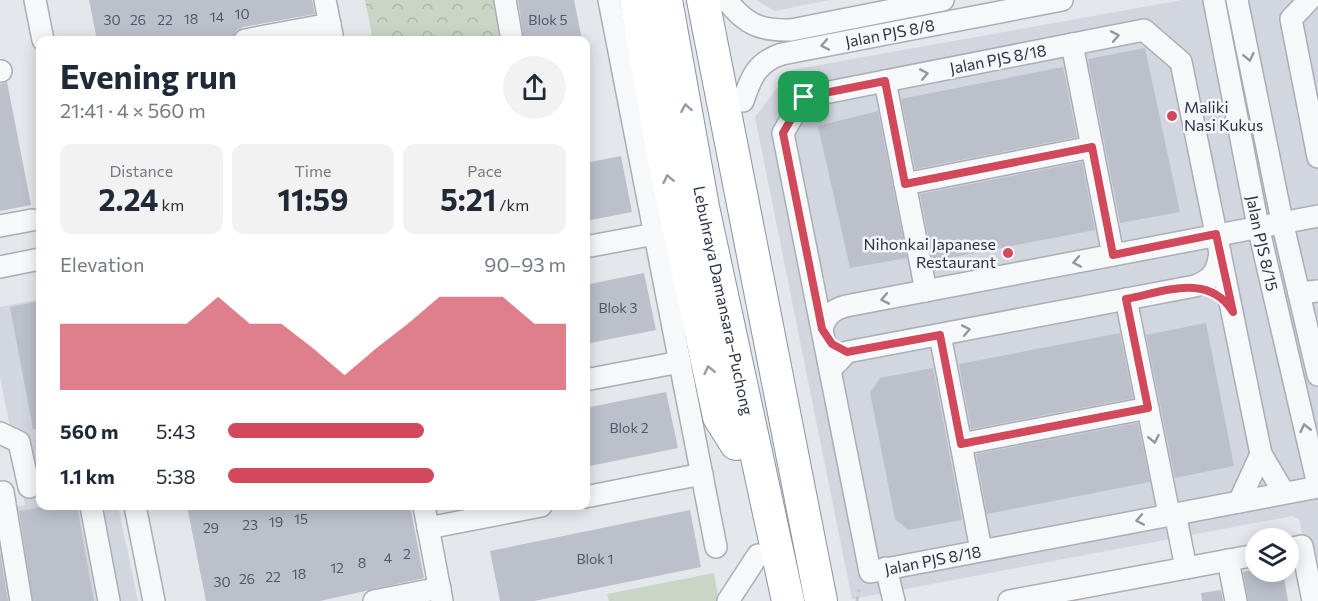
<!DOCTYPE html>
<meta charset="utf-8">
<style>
:root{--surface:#fff;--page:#f2f2f3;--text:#1f2937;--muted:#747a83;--accent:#d1495b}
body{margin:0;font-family:Commissioner,sans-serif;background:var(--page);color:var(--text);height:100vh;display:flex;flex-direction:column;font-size:22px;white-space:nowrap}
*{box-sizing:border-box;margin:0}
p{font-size:20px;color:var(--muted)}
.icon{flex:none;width:33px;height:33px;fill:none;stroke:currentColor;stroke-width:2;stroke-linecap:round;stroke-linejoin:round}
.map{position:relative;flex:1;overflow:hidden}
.drawer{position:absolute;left:36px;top:36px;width:554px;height:474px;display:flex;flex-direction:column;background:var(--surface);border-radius:12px;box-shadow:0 3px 15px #0003}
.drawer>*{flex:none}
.buttons{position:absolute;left:1245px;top:528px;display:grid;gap:12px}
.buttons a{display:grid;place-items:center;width:54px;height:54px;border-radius:50%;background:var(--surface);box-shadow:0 3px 15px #0003;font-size:30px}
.pin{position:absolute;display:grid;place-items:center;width:51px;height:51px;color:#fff;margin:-26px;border-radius:12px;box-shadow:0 3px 9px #0006}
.round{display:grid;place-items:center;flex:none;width:63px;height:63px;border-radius:32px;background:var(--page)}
.summary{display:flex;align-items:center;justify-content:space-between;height:102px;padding:0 24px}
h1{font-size:33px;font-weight:700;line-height:45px}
.metrics{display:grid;grid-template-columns:repeat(3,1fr);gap:9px;height:102px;padding:6px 24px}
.metrics div{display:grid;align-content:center;border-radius:12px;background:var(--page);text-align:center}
.metrics b{font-size:30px;font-weight:700}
.metrics small{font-size:16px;font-weight:400}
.metrics p{font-size:16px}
.chart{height:168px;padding:12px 24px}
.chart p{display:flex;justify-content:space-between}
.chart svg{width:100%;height:108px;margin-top:6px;fill:var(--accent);opacity:.7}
ul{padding:0 24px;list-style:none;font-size:20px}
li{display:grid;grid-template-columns:96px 72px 1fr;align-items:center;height:45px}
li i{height:15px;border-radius:8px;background:var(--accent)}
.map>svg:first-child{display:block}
.built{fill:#d2d6de}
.green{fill:#c9d6c5}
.forest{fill:url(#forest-crowns)}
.building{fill:#bbc0ca}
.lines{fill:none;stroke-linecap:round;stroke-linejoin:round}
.minor-casing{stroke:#a9aeb7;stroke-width:24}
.highway-casing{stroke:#8b94a3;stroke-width:34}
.path{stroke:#c2c5cb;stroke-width:3;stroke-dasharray:4.5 4.5;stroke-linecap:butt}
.minor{stroke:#f7f8fa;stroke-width:21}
.highway{stroke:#fff;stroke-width:32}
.oneway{stroke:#9196a0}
.oneway2{stroke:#959aa2}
.route-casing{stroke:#fff;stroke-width:12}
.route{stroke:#d1495b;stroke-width:8}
.poi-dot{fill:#d1495b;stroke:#f4f6f9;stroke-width:2}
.labels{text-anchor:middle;stroke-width:5;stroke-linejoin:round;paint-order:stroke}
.number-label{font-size:14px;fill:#4f5766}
.street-label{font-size:16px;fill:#2b3445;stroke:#f4f6f9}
.poi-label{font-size:16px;fill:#2b3445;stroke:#f4f6f9;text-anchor:start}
</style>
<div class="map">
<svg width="1318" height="601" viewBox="0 0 1318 601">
<defs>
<pattern id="forest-crowns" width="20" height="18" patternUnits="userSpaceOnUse" patternTransform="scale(1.5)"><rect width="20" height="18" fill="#c9d6c5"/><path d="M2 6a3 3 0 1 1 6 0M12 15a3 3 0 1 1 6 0" fill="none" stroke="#adb8ab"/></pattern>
</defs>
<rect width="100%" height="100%" fill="#e4e7ec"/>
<!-- built -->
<path class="built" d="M756,0H829L775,11Z
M1183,0H1318V597L1299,519L1292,516L852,599L755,117L791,70Z
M40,299V506H118L138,601H0V510L25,505L0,376V307Z"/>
<!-- green -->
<path class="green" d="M714,573L719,601H609L607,594Z"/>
<!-- forest -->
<path class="forest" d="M365,0H496L504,40H373Z"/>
<!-- building -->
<path class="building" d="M89,0H312L315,14L243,27L236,31L233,40H97Z
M518,0H574L582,40H524Z
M1145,48L1180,212L1120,223L1088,59Z
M1063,67L1077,137L915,169L901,99Z
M7,82L31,205L0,211V84Z
M878,111L907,258L850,268L818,126Z
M621,156L632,212L585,221V163Z
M1082,162L1095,230L933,261L920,194Z
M644,273L656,330L585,344V285Z
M40,301V429H33L10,307Z
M1206,323L1234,466L1175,478L1146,335Z
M1120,333L1133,398L971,429L959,364Z
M933,368L962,520L908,530L895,519L870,393L880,378Z
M666,392L678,448L585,467V408Z
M1138,423L1150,482L987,514L976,454Z
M48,506H77L94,601H33L19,511Z
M187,506H410L424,578L320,601H206Z
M690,510L701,567L534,601H500L490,551Z
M0,552L8,601H0Z
M1256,569V572H1283L1288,601H1248L1243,572Z
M1221,590L1223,601H1202L1201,593Z"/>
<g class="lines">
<!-- minor casing -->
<g class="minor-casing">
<g id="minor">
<path d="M35,0L43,40"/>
<path d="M325,0L333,40"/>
<path d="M505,0L512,40"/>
<path d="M609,0L716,547"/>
<path d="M726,0C746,24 759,31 791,30L943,0"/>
<path id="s1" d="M1214,0L1258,226L1318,485"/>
<path d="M1237,0L1282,221L1318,375"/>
<path d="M1309,0L1291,19L1318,157"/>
<path d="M245,40L330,24"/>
<path d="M1072,44L1113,255"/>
<path d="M0,71H1"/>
<path d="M885,81L905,184L1092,147"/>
<path id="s2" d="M743,101C751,77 757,62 782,54L1062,0"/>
<path d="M905,184L926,291"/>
<path d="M0,226L32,220"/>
<path d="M585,247L655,234"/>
<path d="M0,267L40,259"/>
<path d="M1299,293L1318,291"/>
<path d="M1126,299L1169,514"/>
<path d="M822,329C826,315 832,310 846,306L1318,216"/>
<path d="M940,335L961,444L1148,408"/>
<path d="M830,370L847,352L1195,286C1213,279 1217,272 1220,253"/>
<path d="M585,380L680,362"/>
<path d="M0,433L19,442L29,487"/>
<path d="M961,444L981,550"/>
<path d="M3,492L21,601"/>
<path id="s3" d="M1284,493L1261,454L1181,62L1144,30L804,97L783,133L870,572L1318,487"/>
<path d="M585,497L702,474"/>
<path d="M1239,502L1261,454"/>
<path d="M91,506L109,601"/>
<path d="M135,506L154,601"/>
<path d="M424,506L442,601"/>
<path d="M1175,513L1186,568"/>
<path d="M428,528L541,506"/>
<path d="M1288,549L1302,546L1313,601"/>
<path d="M1228,560L1236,601"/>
<path d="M886,568L894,601"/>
<path d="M374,601L440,588"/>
<path d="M728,601L758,555"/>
<path d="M1009,601L1256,555"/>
</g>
</g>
<!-- highway casing -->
<g class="highway-casing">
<g id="highway">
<path d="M636,0L663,155L719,417L736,444"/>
<path id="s4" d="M666,0L703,207L788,601"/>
<path d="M703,0L821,601"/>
</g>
</g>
<!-- path -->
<path class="path" d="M857,601L859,589"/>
<!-- minor -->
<use href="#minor" class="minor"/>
<!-- highway -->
<use href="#highway" class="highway"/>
</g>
<!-- one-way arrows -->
<defs><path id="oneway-chevron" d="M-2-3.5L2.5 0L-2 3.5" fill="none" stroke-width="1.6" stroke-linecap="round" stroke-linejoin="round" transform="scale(1.5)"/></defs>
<g class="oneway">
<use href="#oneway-chevron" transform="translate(1115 36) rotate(-11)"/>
<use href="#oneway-chevron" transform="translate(825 45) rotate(169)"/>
<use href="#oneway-chevron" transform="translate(1249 57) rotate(78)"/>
<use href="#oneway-chevron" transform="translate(924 74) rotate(-11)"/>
<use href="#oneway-chevron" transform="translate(1077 262) rotate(169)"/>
<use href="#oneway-chevron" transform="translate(885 299) rotate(169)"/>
<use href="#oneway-chevron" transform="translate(966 330) rotate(-11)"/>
<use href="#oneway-chevron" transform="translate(1305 428) rotate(-103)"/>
<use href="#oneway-chevron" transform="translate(1154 439) rotate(79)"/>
<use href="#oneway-chevron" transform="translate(1140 520) rotate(169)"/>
</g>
<g class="oneway2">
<use href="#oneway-chevron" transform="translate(686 108) rotate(-100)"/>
<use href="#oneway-chevron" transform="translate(668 179) rotate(-102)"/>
<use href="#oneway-chevron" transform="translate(709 370) rotate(-102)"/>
</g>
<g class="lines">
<!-- route casing -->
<g class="route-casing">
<path id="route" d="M885,81L905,184L1092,147L1113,255L1216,234L1233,312C1209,272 1163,292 1126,299L1148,408L961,444L940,335L847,352L832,344L822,329L783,133L804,97Z"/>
</g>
<!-- route -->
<use href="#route" class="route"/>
</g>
<!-- markers -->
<g class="poi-dot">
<circle cx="1172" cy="116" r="6"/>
<circle cx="1008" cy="253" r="6"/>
</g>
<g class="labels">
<!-- number labels -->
<g class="number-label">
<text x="242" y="19">10</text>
<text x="217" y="22">14</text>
<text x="191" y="24">18</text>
<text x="112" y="25">30</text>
<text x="138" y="25">26</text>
<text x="165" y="25">22</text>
<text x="548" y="25">Blok 5</text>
<text x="618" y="313">Blok 3</text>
<text x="629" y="433">Blok 2</text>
<text x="301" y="524">15</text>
<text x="276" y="527">19</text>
<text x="250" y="530">23</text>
<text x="211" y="533">29</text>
<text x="407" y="559">2</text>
<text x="388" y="563">4</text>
<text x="595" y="564">Blok 1</text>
<text x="362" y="568">8</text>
<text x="337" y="573">12</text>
<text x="299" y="579">18</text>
<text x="273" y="582">22</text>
<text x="247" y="584">26</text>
<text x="222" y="587">30</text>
</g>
<!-- street labels -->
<g class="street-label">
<text dy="6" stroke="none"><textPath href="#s2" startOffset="174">Jalan PJS 8/8</textPath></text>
<text transform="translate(998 59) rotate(-11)" y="6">Jalan PJS 8/18</text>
<text dy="6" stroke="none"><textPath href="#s1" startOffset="248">Jalan PJS 8/15</textPath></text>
<text dy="6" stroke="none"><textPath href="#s4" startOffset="306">Lebuhraya Damansara–Puchong</textPath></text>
<text dy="6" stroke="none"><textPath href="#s3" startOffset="1394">Jalan PJS 8/18</textPath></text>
</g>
<!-- poi labels -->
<g class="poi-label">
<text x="1184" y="113">Maliki<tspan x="1184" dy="18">Nasi Kukus</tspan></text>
<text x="996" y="250" text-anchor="end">Nihonkai Japanese<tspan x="996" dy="18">Restaurant</tspan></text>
</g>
</g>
</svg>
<div class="buttons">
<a><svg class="icon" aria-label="layers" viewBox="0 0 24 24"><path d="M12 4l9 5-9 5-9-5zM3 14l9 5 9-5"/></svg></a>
</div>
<div class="pin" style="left:804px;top:97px;background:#1e9e55"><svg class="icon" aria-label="arrive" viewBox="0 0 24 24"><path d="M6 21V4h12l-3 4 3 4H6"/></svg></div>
<section class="drawer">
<div class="summary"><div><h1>Evening run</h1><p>21:41 · 4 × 560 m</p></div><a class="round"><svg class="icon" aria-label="share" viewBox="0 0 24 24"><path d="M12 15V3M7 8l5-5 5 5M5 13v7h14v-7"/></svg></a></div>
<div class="metrics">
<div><p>Distance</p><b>2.24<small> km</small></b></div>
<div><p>Time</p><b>11:59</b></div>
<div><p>Pace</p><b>5:21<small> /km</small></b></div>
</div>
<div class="chart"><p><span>Elevation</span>90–93 m</p>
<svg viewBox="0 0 160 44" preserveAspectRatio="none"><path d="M0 44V17L10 17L20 17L30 17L40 17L50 6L60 17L70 17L80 27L90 38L100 27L110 17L120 6L130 6L140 6L150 17L160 17V44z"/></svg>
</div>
<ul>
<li><b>560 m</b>5:43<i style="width:58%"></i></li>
<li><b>1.1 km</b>5:38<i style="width:61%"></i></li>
</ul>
</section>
</div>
